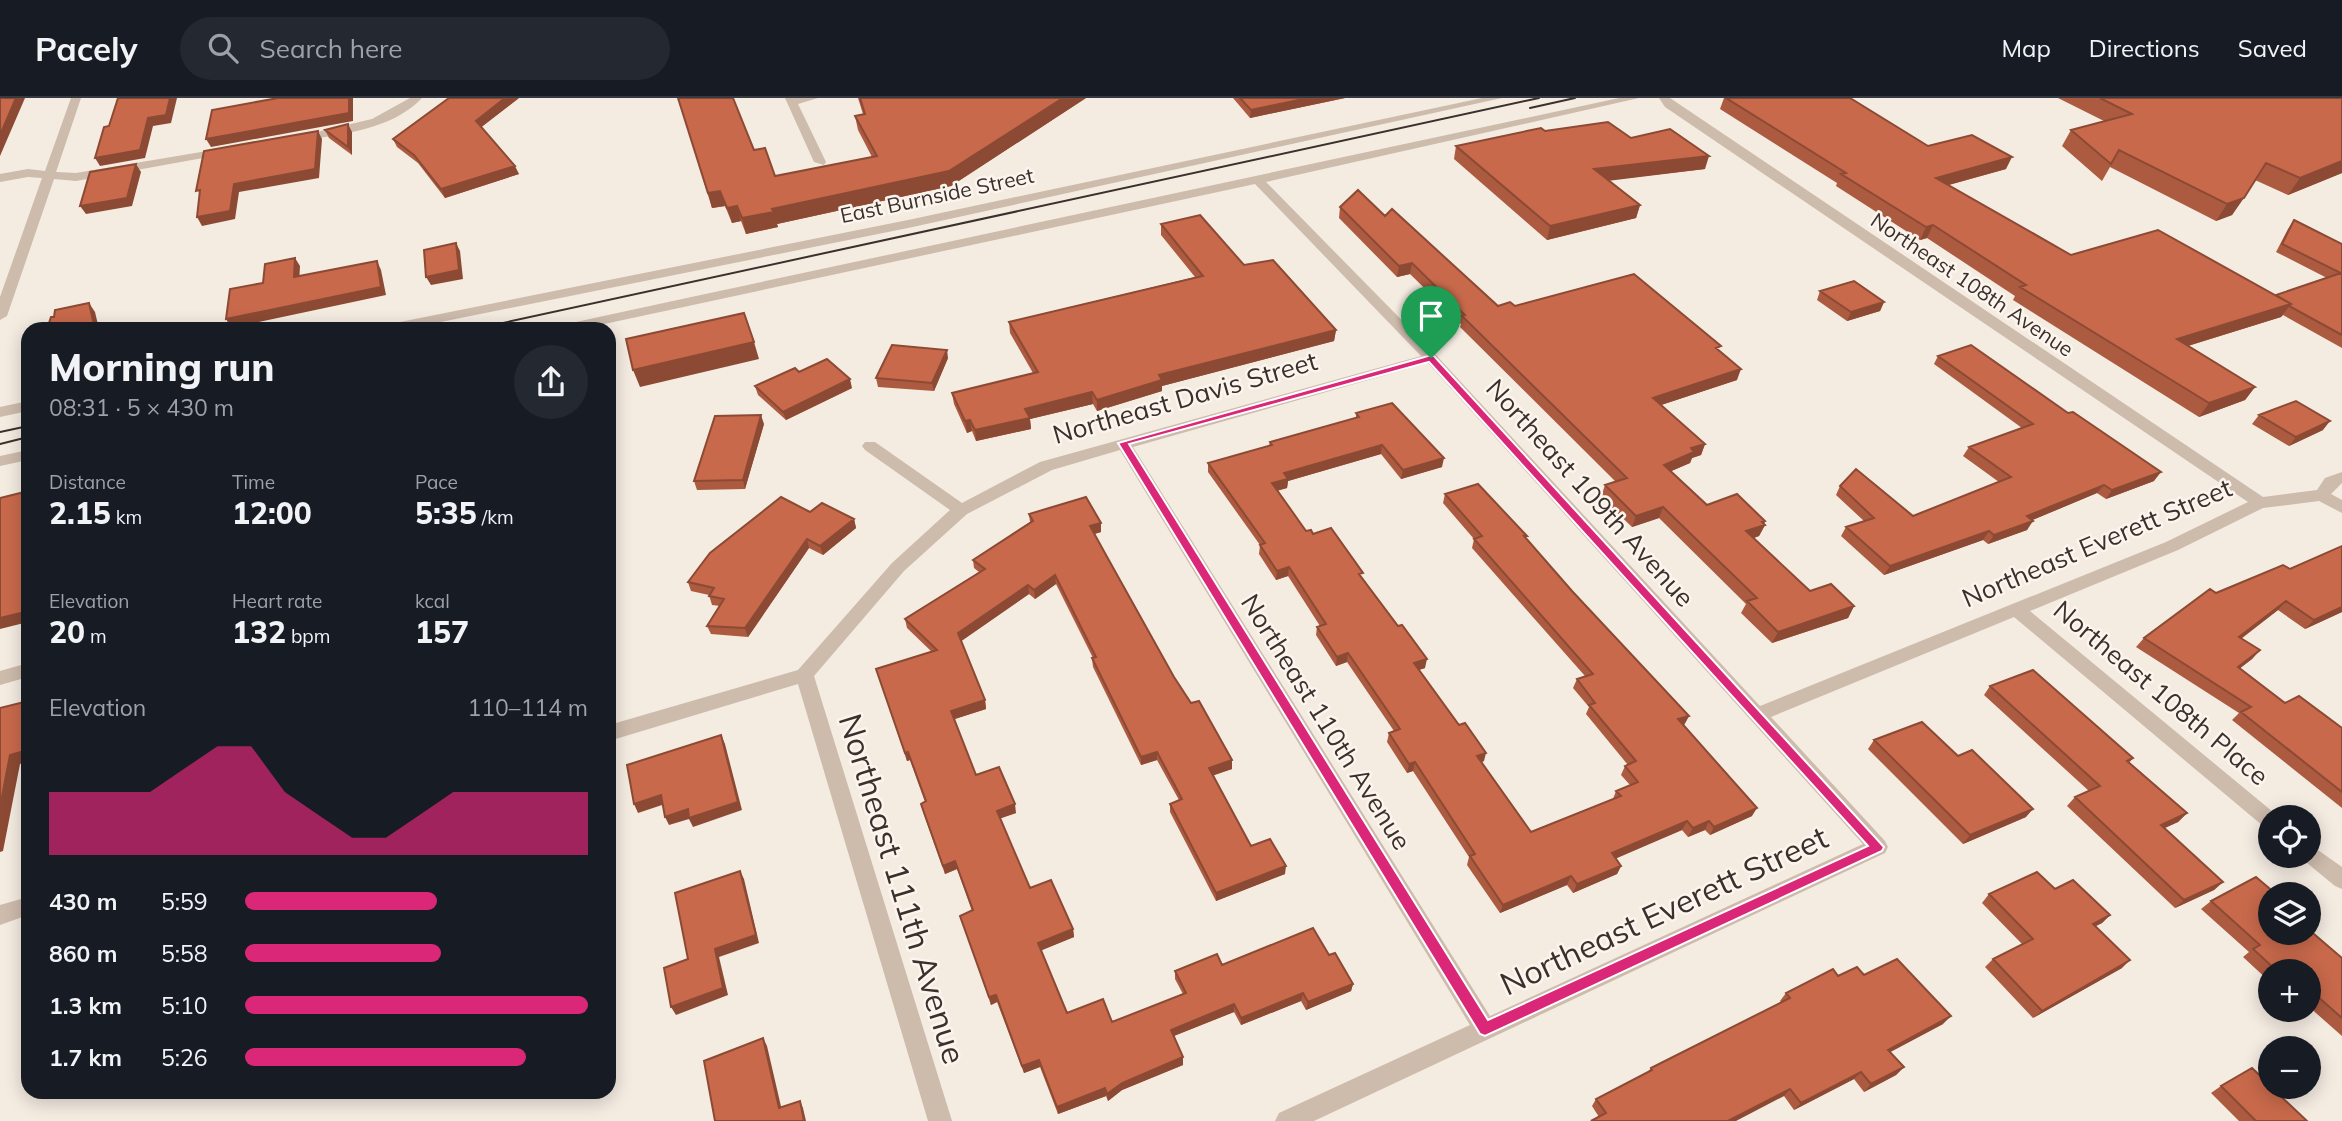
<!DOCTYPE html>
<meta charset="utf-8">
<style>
:root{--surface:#171b24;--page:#242831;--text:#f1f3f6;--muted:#9ea1a6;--line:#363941;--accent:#db2777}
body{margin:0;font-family:Mulish,sans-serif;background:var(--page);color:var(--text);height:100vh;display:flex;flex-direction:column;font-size:26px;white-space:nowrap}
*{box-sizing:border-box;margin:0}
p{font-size:23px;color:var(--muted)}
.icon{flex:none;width:38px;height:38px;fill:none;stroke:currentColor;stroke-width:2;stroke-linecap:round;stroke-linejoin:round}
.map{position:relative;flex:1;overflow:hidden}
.drawer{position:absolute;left:21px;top:224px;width:595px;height:777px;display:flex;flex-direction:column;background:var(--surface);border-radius:21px;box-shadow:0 4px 18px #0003}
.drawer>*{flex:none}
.buttons{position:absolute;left:2258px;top:707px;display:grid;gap:14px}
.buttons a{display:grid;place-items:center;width:63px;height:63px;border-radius:50%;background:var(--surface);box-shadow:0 4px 18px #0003;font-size:35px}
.pin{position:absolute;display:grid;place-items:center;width:60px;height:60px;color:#fff;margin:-72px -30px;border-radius:50% 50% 50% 0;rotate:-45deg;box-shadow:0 0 7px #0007}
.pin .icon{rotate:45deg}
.round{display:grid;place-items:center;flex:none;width:74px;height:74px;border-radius:37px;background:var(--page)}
.summary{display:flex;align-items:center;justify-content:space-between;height:119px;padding:0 28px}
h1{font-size:38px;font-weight:800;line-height:52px}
.stats{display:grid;grid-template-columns:repeat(3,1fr);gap:10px;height:119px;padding:7px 28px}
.stats div{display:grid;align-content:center}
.stats b{font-size:30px;font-weight:800}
.stats small{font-size:19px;font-weight:400}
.stats p{font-size:19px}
.chart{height:196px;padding:14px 28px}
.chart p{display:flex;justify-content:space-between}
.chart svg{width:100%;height:126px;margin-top:7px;fill:var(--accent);opacity:.7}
ul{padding:0 28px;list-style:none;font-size:23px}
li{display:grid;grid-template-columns:112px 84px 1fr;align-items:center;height:52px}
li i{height:18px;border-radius:9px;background:var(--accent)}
header{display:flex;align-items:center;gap:42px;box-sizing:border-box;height:98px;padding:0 35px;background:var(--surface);border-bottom:2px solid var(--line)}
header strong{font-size:33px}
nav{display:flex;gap:38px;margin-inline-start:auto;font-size:24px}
.search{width:490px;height:63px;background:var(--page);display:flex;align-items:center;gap:18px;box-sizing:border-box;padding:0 24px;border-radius:38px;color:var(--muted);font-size:26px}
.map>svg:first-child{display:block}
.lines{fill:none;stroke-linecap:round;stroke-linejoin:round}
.minor{fill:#cdbbac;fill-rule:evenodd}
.tram{stroke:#3b302b;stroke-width:2}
.wall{fill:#ac5a40}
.shaded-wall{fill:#8c4a34}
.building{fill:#c8694b;stroke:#8c4a34;stroke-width:2}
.route{fill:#db2777;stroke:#fff;stroke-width:2;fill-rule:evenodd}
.labels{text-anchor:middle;stroke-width:5;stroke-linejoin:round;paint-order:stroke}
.far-street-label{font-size:21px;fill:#3b302b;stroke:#fbf5ee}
.street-label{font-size:26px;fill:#3b302b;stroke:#fbf5ee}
.near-street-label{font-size:32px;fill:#3b302b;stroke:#fbf5ee}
</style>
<header>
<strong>Pacely</strong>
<div class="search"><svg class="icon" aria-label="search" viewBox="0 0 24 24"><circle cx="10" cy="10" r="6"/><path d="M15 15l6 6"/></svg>Search here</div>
<nav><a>Map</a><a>Directions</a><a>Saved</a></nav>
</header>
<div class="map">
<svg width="2342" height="1023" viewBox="0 0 2342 1023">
<rect width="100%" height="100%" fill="#f4ebe1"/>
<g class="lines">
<!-- minor -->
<path class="minor" d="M71,0H81L56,74L76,75L225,50L231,53L225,56L76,83L54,81L7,218L0,222V199L42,80L28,79L0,84V76L28,71L45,73Z
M410,0H422C392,32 339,37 297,43L291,40L372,21Z
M785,0H818L798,6L826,64L824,67L814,64Z
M1482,0H1502L908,130L406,231H378L385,227L908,122Z
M1619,0H1639L1266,84L1436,257L1760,608L2166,444L2248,404L1665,9L1659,0H1670L2263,399L2317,392L2325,380L2342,374V385L2331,396L2342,402V415L2319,403L2263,410L2178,452L2030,513L2279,719H2270V730L2263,728L2014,519L1771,619L1885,743L1888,749L1885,755L1314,1023H1275L1279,1015L1470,927L1120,352L1052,372L967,416L904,473L814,578L952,1023H928L798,586L609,643V627L798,572L892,465L950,412L865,352L862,348L865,344H875L962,405L1040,364L1421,258L1255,86L581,231H555L562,227L696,198ZM1428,265L1863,746L1490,918L1133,349Z
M28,303V313L0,319V309Z
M28,352V362L0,368V358Z
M28,565V579L0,587V573Z
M2308,745L2342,769V791L2335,788L2301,760L2300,758H2308Z
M28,799V817L0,827V807Z"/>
<!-- tram -->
<path class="tram" d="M1530,10L1575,0
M475,231L1539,0
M0,334L28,328
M0,346L28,339"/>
</g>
<!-- wall -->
<path class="wall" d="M519,0L481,29L519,76L445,100L418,65L397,49L393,41Z
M678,0L754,52L775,78L872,59L858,32L855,18L863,16L858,0H1086L951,88L777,126L778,129L746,136L741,123L732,125L725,108L712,110Z
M1233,0H1345L1250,20Z
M1724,0H1850L1928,48L2006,71L1949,87L2071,157L2276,197L2327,180L2276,154L2288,131L2294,122L2342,146V250L2283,217L2281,219L2188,248L2255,289L2245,302L2199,319L2013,202L2015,198L1927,140L1920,142L1836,88L1837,85L1720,11Z
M2058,0H2342V75L2288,97L2255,82L2232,117L2216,123L2110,69L2102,83L2062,48L2071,32L2104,23Z
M325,32L352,34V57L329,40Z
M1545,33L1631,40L1705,71L1609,82L1640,107L1636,120L1547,142L1454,61L1456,48Z
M1340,109L1385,118L1498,208H1515L1719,253L1737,282L1661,307L1705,346L1701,357L1692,360L1690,365L1671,373L1707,407L1765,423L1764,426L1765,427L1759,438L1753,440L1810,493L1854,508L1848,520L1772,545L1741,515L1746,506L1659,420L1632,429L1601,399L1605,387L1616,384L1460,229L1461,226L1410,176L1397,179L1339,120Z
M1161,126L1244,167L1336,232L1334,243L1162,288V293L1097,313L1093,306L1030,321L1031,331L976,343L972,333L967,335L954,306L952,295L1033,275L1010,235L1009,224L1195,179L1161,137Z
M1820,193L1884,204L1880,213L1847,223L1817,202Z
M1938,258L2154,383L2106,401L2097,395L2032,422L2027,432L1988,446L1983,442L1884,477L1841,438L1846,429L1864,423L1836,397L1840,388L1913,418L1999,384L1963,358L1969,349L2022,330L1934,266Z
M948,260L934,293L878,289L876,280Z
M799,274L852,290L786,322L758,297L755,288Z
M1356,315L1442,369L1401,381L1381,356L1288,383L1287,390L1277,393L1306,433L1313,436L1362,480L1425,570L1419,572L1484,663L1481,664L1531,734L1613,701L1616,693L1630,687L1621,677L1625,668L1628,667L1586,616L1589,609L1573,590L1577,581L1585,578L1472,450L1474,441L1443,405L1445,396L1526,441L1572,493L1689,618L1684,627H1683L1752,718L1710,737L1705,732L1688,739L1682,732L1615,760L1621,768L1617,776L1573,795L1567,787L1500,815L1467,767L1469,759L1413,673L1407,675L1387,644L1389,635L1394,633L1347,564L1336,568L1316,537L1317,529L1320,528L1288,478L1276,482L1259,456L1260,447L1208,374V365L1269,348L1270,344L1356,320Z
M2259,317L2323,332L2289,348L2252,326Z
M764,326L745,391L697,392L694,383Z
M810,414L854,421L856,430L823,457L809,450L748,539L711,536L707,528L720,508L712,507L709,497L691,493L688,484Z
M1029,416L1101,434L1094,436L1174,579L1191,605L1232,662V671L1213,677L1251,748L1285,776L1216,803L1170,714V706L1179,702L1157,662L1141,667L1093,569L1092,560H1093L1056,486L1035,501L1029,496L961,543L985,602L986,611L954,621L976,677L1016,715L1000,720L1030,790L1073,831L1074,839L1041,852L1067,915L1112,924L1183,896L1175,881V873L1222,867L1329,857L1353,886L1351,893L1306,912L1301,903L1241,927L1234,914L1174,938L1183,959V967L1122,992L1108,1003L1106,998L1058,1016L1040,969L1024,975L997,904L991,907L960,818L972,813L957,771L945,776L923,714L921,706L925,704L910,662L907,663L876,571L932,554L907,530L905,521L979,474L974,470L973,462L1030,424Z
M2342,448V514L2305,531L2278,512L2241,541L2260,552L2252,561L2240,570L2285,605L2342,630V710L2232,622L2239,615L2136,549L2144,540L2216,495L2290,471Z
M1990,588L2133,660L2129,665L2187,715L2178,724L2164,730L2223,784L2214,792L2175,810L2067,708L2075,699L2089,693L1984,597Z
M1874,642L1958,658L2026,719L1963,746L1868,651Z
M2055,791L2110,817L2102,825L2096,828L2122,870L2033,920L1985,869L1993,861L2022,846L1982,805L1989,796Z
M2211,803L2270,835L2342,860V938L2308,908V873H2270V884L2243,859L2249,854L2201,811Z
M1864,877L1943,926L1890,954L1904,969L1896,977L1864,994L1854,981L1794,1012L1784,998L1599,1019L1592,1008L1596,1001L1647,975L1651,970L1781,904L1780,903L1786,895L1838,878Z
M2221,988L2307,1023H2239L2211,995Z"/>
<!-- shaded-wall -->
<path class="shaded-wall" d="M16,0H25L0,58V37Z
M170,0H177L171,25L153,28L145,60L100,68L95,60L148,20Z
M349,0H353V23L211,49L206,41Z
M505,0H519L479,31L476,23Z
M1063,0H1086L951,88L777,126L778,129L746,136L742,120L772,111Z
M1308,0H1345L1250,20L1251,12Z
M348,26L352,34V57L348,49Z
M318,33L322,41L319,80L239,94L235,121L202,128L197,119L234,86Z
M1709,58L1705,71L1591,85L1594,71Z
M2012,59L2006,71L1930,92L1936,80Z
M2342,63V75L2288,97L2300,80Z
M136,66L141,74L132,108L86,116L80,108Z
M515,68L519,76L445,100L441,91Z
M720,93L725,108L712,110L708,95Z
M2244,100L2232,117L2216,123L2227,106Z
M1640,107L1636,120L1547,142L1550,128Z
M737,108L741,123L732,125L727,110Z
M1933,127L1927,140L1920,142L1926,129Z
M456,145L460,153L463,181L431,187L426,179Z
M295,160L300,168L299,187L294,179Z
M377,163L381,172L386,197L231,230L226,221Z
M1412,165L1410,176L1397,179L1399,168Z
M1884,204L1880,213L1847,223L1851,214Z
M89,205L95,214L99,231H95Z
M2291,206L2281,219L2168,254L2177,241Z
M1336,232L1334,243L1162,288V293L1097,313V302L1159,277Z
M754,244L759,261L640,289L633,272Z
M947,252L948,260L934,293L932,285Z
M1741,271L1737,282L1649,311L1653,300Z
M850,281L852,290L786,322L783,314Z
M2255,289L2245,302L2199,319L2209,305Z
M1092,294L1093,306L1030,321L1031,331L976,343L975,332L1025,311Z
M761,317L764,326L745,391L743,382Z
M970,322L972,333L967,335L965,323Z
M2330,323L2323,332L2289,348L2296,339Z
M1705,346L1701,357L1692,360L1690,365L1660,378L1664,367L1691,350Z
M1382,347L1381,356L1288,383L1287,390L1271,394L1272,385L1284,375Z
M1444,360L1442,369L1401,381L1403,372Z
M2161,374L2154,383L2106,401L2112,392Z
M2104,387L2097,395L2021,427L2027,418Z
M1663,409L1659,420L1632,429L1636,418Z
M854,421L856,430L823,457L820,448Z
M1765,423L1763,427H1765L1759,438L1741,445L1746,433Z
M2033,423L2027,432L1988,446L1994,437Z
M1101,425V434L1091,437L1090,428Z
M1989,433L1983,442L1884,477L1890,468Z
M807,441L809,450L748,539L745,530Z
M1289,469L1288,478L1276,482L1277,473Z
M1055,477L1056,486L1035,501L1034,492Z
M1028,487L1029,496L960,544L958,535Z
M28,503V524L0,531V520Z
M2286,503L2278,512L2231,548L2239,539Z
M1854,508L1848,520L1772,545L1778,534Z
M2342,509V514L2305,531L2314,522Z
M2260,552L2252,561L2230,578L2238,569Z
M1348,555L1347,564L1336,568L1337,559Z
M1427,561L1425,570L1412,574L1414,565Z
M985,602L986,611L952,622L951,613Z
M1689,618L1684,627L1674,630L1678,621Z
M721,637L725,646L742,712L693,729L689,721L669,727L665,719Z
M28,652V663L20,666L3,753L0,754V709L10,657Z
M908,654L910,662L907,663L905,655Z
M1157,654V662L1141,667V659Z
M1486,655L1484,663L1475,667L1477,658Z
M1232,662V671L1209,679V670Z
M1415,664L1413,673L1407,675L1409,666Z
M661,697L665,706L638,715L634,706Z
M1015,706L1016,715L999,721L997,713Z
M1757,710L1752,718L1710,737L1714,729Z
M2033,711L2026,719L1963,746L1970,737Z
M2187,715L2178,724L2152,736L2161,727Z
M1687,723L1682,732L1608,764L1612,755Z
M1709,723L1705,732L1688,739L1693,730Z
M955,763L957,771L945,776L943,768Z
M1286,768L1285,776L1216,803V795Z
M1621,768L1617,776L1573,795L1577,786Z
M740,773L744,781L759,845L719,859L728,897L676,917L671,909L715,851Z
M1571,778L1567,787L1500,815L1503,807Z
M2223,784L2214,792L2175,810L2184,802Z
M2110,817L2102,825L2085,833L2093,826Z
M1073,831L1074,839L1040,853L1038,845Z
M2130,862L2122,870L2033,920L2042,913Z
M1353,886L1351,893L1306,912L1308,904Z
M1303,895L1301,903L1241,927V920Z
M996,897L997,904L991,907L989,899Z
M1234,906V914L1171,939V932Z
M1951,918L1943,926L1881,959L1888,952Z
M763,940L767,948L783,1017L779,1010Z
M1183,959V967L1122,992L1108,1003L1107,996L1122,985Z
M1039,962L1040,969L1024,975L1022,968Z
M1904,969L1896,977L1864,994L1871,986Z
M1861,974L1854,981L1794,1012L1801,1005Z
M1105,990L1106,998L1058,1016L1057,1009Z
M1790,991L1784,998L1736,1023H1728Z
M457,994H472L461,998Z
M800,1003L803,1010L806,1023H804Z"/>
<!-- building -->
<path class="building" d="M0,0H16L0,37Z
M118,0H170L166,17L148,20L140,52L95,60L104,29L109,28Z
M278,0H349V15L206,41L212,12Z
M449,0H505L476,23L515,68L441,91L414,57L393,41Z
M678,0H733L754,52L765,50L775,78L877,58L855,18L865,16L860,0H1063L949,73L772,111L774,114L742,120L737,108L727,110L720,93L708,95Z
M1240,0H1308L1251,12Z
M1726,0H1850L1928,48L1972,37L2012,59L1936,80L2071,157L2158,132L2291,206L2177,241L2255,289L2209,305L2020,189L2026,187L1933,127L1926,129L1841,76L1846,75L1843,73Z
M2100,0H2342V63L2300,80L2266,65L2244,100L2227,106L2119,52L2111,66L2071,32L2132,16Z
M1608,24L1631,40L1670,31L1709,58L1594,71L1640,107L1550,128L1456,48L1541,30L1545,33Z
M348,26V49L325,32Z
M318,33L315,71L234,86L230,113L197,119L200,92L196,93L204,53Z
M136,66L127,100L80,108L90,74Z
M1358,92L1385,118L1392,111L1498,208L1510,204L1515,208L1634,176L1721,248L1716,250L1741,271L1653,300L1705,346L1691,350L1694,354L1664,367L1707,407L1737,396L1765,423L1762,424L1765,427L1746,433L1810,493L1831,486L1854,508L1778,534L1747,503L1757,500L1663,409L1636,418L1605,387L1627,380L1462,218L1465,217L1412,165L1399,168L1340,109Z
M1200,117L1244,167L1273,162L1336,232L1159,277L1162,282L1097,302L1092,294L1025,311L1030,320L975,332L970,322L965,323L952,295L1038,274L1009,224L1203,178L1161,126Z
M2294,122L2342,146V237L2289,208L2291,206L2276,197L2341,175L2282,146Z
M456,145L459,172L426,179L424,152Z
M295,160L294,179L377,163L381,189L226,221L230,191L263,185L265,166Z
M1854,183L1884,204L1851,214L1820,193Z
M89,205L95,231H47L51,219H54L55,212Z
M744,215L754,244L633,272L626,241Z
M892,247L947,252L932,285L876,280Z
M1971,247L2068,315L2073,314L2161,374L2112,392L2104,387L2027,418L2033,423L1994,437L1989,433L1890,468L1846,429L1874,420L1840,388L1856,371L1913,418L2011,379L1969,349L2033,326L1938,258Z
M827,261L850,281L783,314L755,288L795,270L799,274Z
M2296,303L2330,323L2296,339L2259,317Z
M1392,305L1444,360L1403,372L1382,347L1284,375L1288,381L1272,385L1306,433L1311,432L1313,436L1331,430L1363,475L1359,476L1398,528L1402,527L1427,561L1414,565L1459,627L1465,625L1486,655L1477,658L1531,734L1621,698L1616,693L1638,684L1625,668L1636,663L1589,607L1595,605L1577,581L1593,576L1474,441L1482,438L1445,396L1478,386L1527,438H1524L1572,493L1689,618L1678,621L1757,710L1714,729L1709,723L1693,730L1687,723L1612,755L1621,768L1577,786L1571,778L1503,807L1470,758L1475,756L1415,664L1409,666L1389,635L1400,631L1348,555L1337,559L1317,529L1326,526L1289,469L1277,473L1260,447L1265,445L1208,365L1272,347L1270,344L1359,319L1356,315Z
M761,317L743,382L694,383L715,318Z
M28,393V503L25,514L0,520V400Z
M781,399L810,414L822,405L854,421L820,448L807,441L745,530L707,528L724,501L709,498L714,490L688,484L710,455Z
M1086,399L1101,425L1090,428L1106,457L1174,579L1191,605L1199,603L1232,662L1209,670L1251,748L1270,741L1286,768L1216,795L1170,706L1182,701L1157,654L1141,659L1092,560L1096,559L1055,477L1034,492L1028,487L958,535L985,602L951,613L976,677L999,669L1015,706L997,713L1030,790L1051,782L1073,831L1038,845L1067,915L1103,901L1112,924L1186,895L1175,873L1217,856L1222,867L1313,830L1329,857L1335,855L1353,886L1308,904L1303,895L1241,920L1234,906L1171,932L1183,959L1122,985L1107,996L1105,990L1057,1009L1039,962L1022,968L996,897L989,899L960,818L973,812L955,763L943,768L921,706L926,703L908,654L905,655L876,571L937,552L905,521L985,471L973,462L1033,423L1029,416Z
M2342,448V509L2314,522L2286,503L2239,539L2260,552L2238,569L2285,605L2299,598L2342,630V694L2241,614L2251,609L2144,540L2210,491L2216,495L2283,467L2290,471Z
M2033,572L2133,660L2127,663L2187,715L2161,727L2223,784L2184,802L2075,699L2100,688L1990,588Z
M28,603V652L10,657L0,709V610Z
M1922,624L1958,658L1972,652L2033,711L1970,737L1874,642Z
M721,637L738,704L689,720L688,711L665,719L661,697L634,706L627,667Z
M740,773L756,837L715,851L723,890L671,909L664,870L688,861L675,795Z
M2037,774L2055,791L2073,782L2110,817L2093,826L2130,862L2042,913L1993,861L2033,841L1989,796Z
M2256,779L2276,796H2270V835H2308V831L2342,860V920L2308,890V873H2277L2253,851L2260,847L2211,803Z
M1897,861L1951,918L1888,952L1904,969L1871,986L1861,974L1801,1005L1790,991L1728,1023H1591L1606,1015L1596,1001L1652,972L1651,970L1790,900L1786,895L1833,871L1838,878L1857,869L1864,877Z
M763,940L779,1010L800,1003L804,1023H715L704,963Z
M2252,970L2270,987V989H2271L2307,1023H2256L2221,988Z"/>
<!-- route -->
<path class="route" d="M1428,258H1434L1884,749L1882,753L1485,938L1480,936L1118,345ZM1429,264L1868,748L1488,922L1129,346Z"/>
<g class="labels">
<!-- far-street labels -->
<g class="far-street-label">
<text transform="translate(937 98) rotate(-12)" y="7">East Burnside Street</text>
<text transform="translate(1972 187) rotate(34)" y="7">Northeast 108th Avenue</text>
</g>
<!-- street labels -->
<g class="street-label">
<text transform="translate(1185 300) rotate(-16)" y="9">Northeast Davis Street</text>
<text transform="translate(1590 395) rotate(48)" y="9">Northeast 109th Avenue</text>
<text transform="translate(2097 445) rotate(-23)" y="9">Northeast Everett Street</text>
<text transform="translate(2161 595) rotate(40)" y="9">Northeast 108th Place</text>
<text transform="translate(1326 624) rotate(58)" y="9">Northeast 110th Avenue</text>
</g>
<!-- near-street labels -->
<g class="near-street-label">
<text transform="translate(902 791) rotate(73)" y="11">Northeast 111th Avenue</text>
<text transform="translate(1664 813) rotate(-25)" y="11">Northeast Everett Street</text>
</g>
</g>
</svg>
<div class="buttons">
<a><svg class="icon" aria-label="locate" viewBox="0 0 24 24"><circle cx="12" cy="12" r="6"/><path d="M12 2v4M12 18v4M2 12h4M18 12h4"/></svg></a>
<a><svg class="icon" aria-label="layers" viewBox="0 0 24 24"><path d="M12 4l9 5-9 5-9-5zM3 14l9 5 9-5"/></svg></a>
<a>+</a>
<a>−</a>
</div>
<div class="pin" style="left:1431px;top:260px;background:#1e9e55"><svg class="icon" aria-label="arrive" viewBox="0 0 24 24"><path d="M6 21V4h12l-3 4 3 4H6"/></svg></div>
<section class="drawer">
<div class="summary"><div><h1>Morning run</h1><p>08:31 · 5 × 430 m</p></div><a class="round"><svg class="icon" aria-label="share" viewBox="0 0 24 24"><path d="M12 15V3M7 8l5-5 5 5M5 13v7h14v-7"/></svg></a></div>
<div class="stats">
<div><p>Distance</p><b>2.15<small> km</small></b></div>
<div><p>Time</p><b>12:00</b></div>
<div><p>Pace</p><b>5:35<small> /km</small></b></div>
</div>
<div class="stats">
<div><p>Elevation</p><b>20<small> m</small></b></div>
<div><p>Heart rate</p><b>132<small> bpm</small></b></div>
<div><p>kcal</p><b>157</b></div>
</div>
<div class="chart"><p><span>Elevation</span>110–114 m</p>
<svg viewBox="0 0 160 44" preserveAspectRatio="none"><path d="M0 44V22L10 22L20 22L30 22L40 14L50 6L60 6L70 22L80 30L90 38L100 38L110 30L120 22L130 22L140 22L150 22L160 22V44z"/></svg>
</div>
<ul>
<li><b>430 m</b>5:59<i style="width:56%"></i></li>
<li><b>860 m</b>5:58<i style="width:57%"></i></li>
<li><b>1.3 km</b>5:10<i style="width:100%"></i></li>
<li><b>1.7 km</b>5:26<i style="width:82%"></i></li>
</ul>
</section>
</div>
